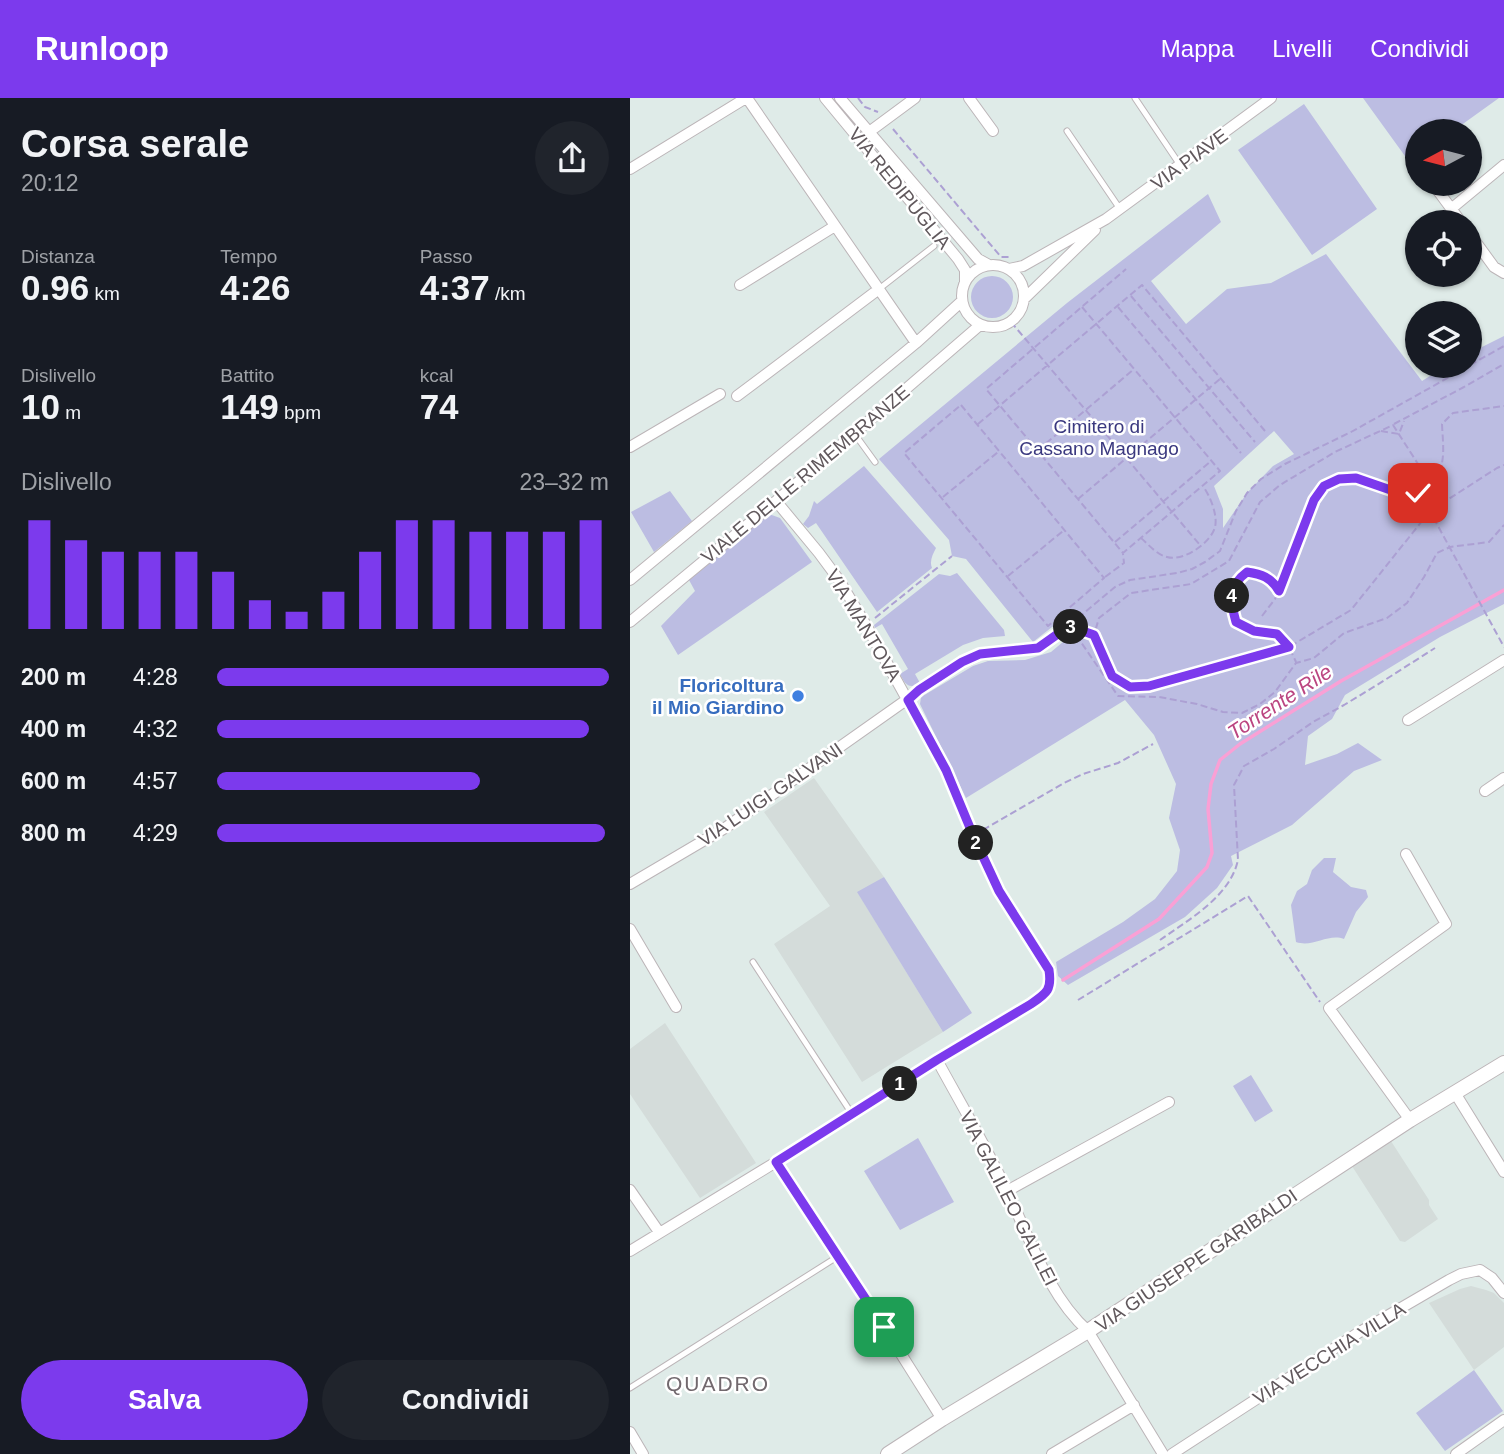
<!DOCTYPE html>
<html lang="it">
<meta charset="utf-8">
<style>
:root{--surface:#171b24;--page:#20242c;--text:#f1f3f6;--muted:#9ea1a6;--accent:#7c3aed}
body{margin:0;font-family:Helvetica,sans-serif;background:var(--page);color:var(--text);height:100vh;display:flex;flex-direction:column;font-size:26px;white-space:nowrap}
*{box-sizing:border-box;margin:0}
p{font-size:23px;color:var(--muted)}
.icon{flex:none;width:38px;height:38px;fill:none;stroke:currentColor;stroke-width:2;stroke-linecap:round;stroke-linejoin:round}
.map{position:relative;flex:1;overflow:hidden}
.drawer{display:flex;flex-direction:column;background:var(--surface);width:630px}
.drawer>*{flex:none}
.needle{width:46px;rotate:263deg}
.tools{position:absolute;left:775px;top:21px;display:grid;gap:14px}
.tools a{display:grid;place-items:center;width:77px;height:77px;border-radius:50%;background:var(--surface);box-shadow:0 2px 5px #0004;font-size:35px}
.pin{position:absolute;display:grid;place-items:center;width:60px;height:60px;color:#fff;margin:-30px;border-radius:14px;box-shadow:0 4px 10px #0006}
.km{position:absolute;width:35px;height:35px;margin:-18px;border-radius:50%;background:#222;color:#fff;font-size:19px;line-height:35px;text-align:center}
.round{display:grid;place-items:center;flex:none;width:74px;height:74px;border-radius:37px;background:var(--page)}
.headline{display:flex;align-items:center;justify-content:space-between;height:119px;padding:0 21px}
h1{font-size:38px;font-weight:600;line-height:52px}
.figures{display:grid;grid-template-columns:repeat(3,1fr);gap:10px;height:119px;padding:7px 21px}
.figures div{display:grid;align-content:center}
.figures b{font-size:35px;font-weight:600}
.figures small{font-size:19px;font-weight:400}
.figures p{font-size:19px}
.chart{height:196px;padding:14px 21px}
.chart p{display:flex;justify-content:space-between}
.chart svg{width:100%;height:126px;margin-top:7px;stroke:var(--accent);stroke-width:6}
.action{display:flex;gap:14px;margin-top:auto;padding:14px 21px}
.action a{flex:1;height:80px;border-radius:42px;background:var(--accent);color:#fff;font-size:28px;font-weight:600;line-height:80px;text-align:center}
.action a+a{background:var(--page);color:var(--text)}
ul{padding:0 21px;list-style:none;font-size:23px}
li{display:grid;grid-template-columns:112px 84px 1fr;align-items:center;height:52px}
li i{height:18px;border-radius:9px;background:var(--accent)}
header{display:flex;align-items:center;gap:42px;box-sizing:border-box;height:98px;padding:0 35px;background:var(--accent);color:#fff}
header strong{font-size:33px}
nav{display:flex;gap:38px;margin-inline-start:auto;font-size:24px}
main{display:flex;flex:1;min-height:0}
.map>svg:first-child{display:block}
.industrial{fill:#d4dcda}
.green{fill:#bcbde2;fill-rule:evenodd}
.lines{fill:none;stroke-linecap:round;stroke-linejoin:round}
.stream{stroke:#faa0d5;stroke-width:3.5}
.service-casing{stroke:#bcb5b8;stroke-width:7}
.minor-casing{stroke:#bcb5b8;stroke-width:12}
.tertiary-casing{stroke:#bcb5b8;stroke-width:16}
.path{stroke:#aca0d3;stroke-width:2;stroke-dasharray:7 3.5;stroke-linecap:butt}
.service{stroke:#fff;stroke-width:5}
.minor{stroke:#fff;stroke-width:10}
.tertiary{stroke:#fff;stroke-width:14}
.route-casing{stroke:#fff;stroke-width:14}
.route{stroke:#7c3aed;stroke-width:9}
.shop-dot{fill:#3f7fe0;stroke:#fff;stroke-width:2.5}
.labels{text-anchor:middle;stroke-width:5;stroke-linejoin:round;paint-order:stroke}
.street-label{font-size:19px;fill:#60585c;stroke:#fff}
.park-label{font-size:19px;fill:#3a387f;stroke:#fff}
.shop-label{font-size:19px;font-weight:bold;fill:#366cbe;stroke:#fff;text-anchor:end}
.water-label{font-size:21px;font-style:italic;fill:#bb4581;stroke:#fff}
.neighbourhood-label{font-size:21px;letter-spacing:2px;fill:#72696e;stroke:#fff}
</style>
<header>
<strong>Runloop</strong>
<nav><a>Mappa</a><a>Livelli</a><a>Condividi</a></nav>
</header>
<main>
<section class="drawer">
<div class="headline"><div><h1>Corsa serale</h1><p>20:12</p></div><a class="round"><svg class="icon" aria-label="share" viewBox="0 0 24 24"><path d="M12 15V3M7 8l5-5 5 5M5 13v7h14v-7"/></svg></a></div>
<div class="figures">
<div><p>Distanza</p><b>0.96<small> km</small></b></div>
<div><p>Tempo</p><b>4:26</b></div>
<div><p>Passo</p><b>4:37<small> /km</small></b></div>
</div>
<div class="figures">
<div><p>Dislivello</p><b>10<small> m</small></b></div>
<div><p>Battito</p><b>149<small> bpm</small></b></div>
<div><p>kcal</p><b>74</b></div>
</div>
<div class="chart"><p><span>Dislivello</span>23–32 m</p>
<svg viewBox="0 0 160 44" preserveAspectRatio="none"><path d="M5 44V6M15 44V13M25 44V17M35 44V17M45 44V17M55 44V24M65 44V34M75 44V38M85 44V31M95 44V17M105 44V6M115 44V6M125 44V10M135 44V10M145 44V10M155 44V6"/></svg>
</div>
<ul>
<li><b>200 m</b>4:28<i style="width:100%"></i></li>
<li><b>400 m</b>4:32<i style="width:95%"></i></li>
<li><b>600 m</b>4:57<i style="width:67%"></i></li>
<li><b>800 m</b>4:29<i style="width:99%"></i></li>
</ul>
<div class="action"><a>Salva</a><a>Condividi</a></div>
</section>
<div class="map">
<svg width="874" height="1356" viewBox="0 0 874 1356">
<rect width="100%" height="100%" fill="#dfebe8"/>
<!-- industrial -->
<path class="industrial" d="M184,680L254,779L228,795L313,934L232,984L144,846L200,808L134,714Z
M35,925L126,1065L70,1100L0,996V951Z
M759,1040L799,1102V1107L808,1121L775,1144L770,1143L720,1065Z
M841,1188L856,1192L864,1195L874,1205V1249L844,1272L799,1205L830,1191Z"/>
<!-- green -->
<path class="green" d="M733,0H869L823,33H788L787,59L780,65Z
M674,6L747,111L682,157L608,52Z
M578,96L591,124L521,183L556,226L597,191L641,185L696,156L792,283L816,268H840V255L874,238V506L810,539L715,597L702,621L678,638L675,667L707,656L728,645L752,662L724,673L662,727L601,758L603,767L587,790L555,819L438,887L428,878L426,864L493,824L525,801L547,773L550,752L539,720L546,686L524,637L495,602L336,700L290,606L291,599L343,568L358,563L395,562L421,554L440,538L445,540L431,522L403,544L336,461L322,458L319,442L249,361L437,205ZM644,333L664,356L643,368L617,395L593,430V411L584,388Z
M341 199a21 21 0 1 1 42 0a21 21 0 1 1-42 0Z
M234,368L306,450C303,456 299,463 302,470L247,514L186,425L178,430L173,426L179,418L184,403L187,406Z
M40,393L62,423L24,454L1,414Z
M139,416L150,420L182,464L48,557L31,528L65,493L59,482Z
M327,475L374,532L375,538L353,540L333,547L285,576L290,585C279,592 275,586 270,576L278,571L252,526L245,530L244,527L309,476L320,478Z
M694,760H706L703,774L721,789L736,792L738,799L726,814L714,841C698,835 683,850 666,844L661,807L667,793L677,786L682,772Z
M254,779L342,915L313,934L227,794Z
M621,977L643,1013L625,1024L603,988Z
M288,1040L324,1104L270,1132L234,1073Z
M844,1272L873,1313L815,1353L786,1315Z"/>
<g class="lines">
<!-- stream -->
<path class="stream" d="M433,882L529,821L577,769L582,755L578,711L581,686L590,662L610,646L711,583L874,492"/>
<!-- service casing -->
<g class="service-casing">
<path id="service" d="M505,0L550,67
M437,33L490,111
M249,191L304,148
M224,335L245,364
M123,864L222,1016
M0,1290L207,1159"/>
</g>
<!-- minor casing -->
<g class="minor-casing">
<path id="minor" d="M117,0L286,245
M195,0L328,161L335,172V184
M210,0L348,161L359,167
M339,0L363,33
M239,34L285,0
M0,71L116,0
M803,86L831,124
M821,111L874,67
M840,136L864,169L874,175
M332 198a31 31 0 1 1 62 0a31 31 0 1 1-62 0Z
M379,171L393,168L476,121L641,0
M110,187L205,128
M394,201L465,132
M107,298L249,191
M0,349L90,296
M0,482L286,245L332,203
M0,524L146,403L350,227
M778,622L874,562
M855,693L874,680
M776,756L816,826L699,910L780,1022
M0,786L95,730L323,569L350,557L408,550L439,528
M0,831L46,909
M307,962C331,1006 357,1050 378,1095C400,1141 419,1198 458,1233L533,1356
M825,995L874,1074
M146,1064L254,1229L312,1321
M0,1092L29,1134
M377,1093L539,1004
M0,1153L146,1064L307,962L401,906C417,895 422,892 420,872L369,793L343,737L316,672L236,527L209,482L189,455L146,403
M0,1334L13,1356
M422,1356L504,1307
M542,1356L728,1235L819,1182L831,1176L850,1172L862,1180L874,1195
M826,1356L874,1322"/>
</g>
<!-- tertiary casing -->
<g class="tertiary-casing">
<path id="tertiary" d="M258,1356L312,1321L458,1233L780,1022L874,965"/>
</g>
<!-- path -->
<path class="path" d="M228,0L235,9L248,14
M263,31L371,159H379
M501,198L625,344
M452,209L590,373L493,455L356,291L496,171
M488,209L611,355
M381,224L570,447
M840,267L874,248
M331,307L474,480L418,528L274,355Z
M348,326L512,187L635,333
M764,326L834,289L874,266
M751,333L769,336L774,323
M408,352L503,272
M313,399L368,354
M448,401L590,281
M511,440C518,446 527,457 537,459C553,464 581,445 585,429C588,417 580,398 573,388
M485,444L580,364
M378,478L433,433
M475,479L494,465L493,456
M648,492C641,479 631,476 616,474C598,487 600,503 605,524L624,533L647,536L659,549L666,564
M632,518L645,501L684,402C690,393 696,385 708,381C738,371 767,411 796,390C818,374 813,350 812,326L823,315L874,308
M245,520L322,458
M448,520L485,489L500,482L547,475L562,471L575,464L590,453L606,413L617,395L631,381L655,366L721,334L839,268
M450,532L464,537L469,520L501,495L561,486L599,463L630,404L650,387L705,354L763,327L797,380L796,406L874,549
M446,537L488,598L529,599L567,606L593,614L612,615L630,606L645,594L666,565L684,560L714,535L757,520L777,505L794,479L807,455L820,449L859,444L874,427
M464,538L482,578L500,589L519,588L659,549L721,512L800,413L867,370L874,367
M353,732L434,685L453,676L488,665L523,646
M530,842C558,822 600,799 608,762L604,687L614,668L644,651L683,624L714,607L747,587L805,550
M448,902L618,798L690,904"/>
<!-- service -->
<use href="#service" class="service"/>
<!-- minor -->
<use href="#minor" class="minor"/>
<!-- tertiary -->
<use href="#tertiary" class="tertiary"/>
</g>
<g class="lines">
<!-- route casing -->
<g class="route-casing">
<path id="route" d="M254,1229L146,1064L307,962L401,906C417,895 422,892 419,872L369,793L343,737L316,672L278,602L289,592L332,564L350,556L408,550L439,528L464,537L482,578L500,589L519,588L659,549L647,536L624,533L606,524C600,503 598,488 617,474C631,476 641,479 649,493L684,402L694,388L709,381L726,380L775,397L788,395"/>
</g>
<!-- route -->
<use href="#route" class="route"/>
</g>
<!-- markers -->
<circle class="shop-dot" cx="168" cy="598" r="7"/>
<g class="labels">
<!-- street labels -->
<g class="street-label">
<text transform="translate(559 61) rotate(-36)" y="7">VIA PIAVE</text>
<text transform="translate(270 90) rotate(51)" y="7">VIA REDIPUGLIA</text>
<text transform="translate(175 376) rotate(-40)" y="7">VIALE DELLE RIMEMBRANZE</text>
<text transform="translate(234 527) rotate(59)" y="7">VIA MANTOVA</text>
<text transform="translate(140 696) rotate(-34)" y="7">VIA LUIGI GALVANI</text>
<text transform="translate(379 1100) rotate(63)" y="7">VIA GALILEO GALILEI</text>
<text transform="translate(566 1162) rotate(-34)" y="7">VIA GIUSEPPE GARIBALDI</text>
<text transform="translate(699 1255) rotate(-32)" y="7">VIA VECCHIA VILLA</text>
</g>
<!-- park labels -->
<g class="park-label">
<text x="469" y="335">Cimitero di<tspan x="469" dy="22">Cassano Magnago</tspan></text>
</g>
<!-- shop labels -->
<g class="shop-label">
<text x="154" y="594">Floricoltura<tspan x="154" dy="22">il Mio Giardino</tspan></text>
</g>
<!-- water labels -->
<g class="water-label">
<text transform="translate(650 604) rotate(-33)" y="7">Torrente Rile</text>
</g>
<!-- neighbourhood labels -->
<g class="neighbourhood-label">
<text x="88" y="1293">QUADRO</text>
</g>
</g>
</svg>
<div class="tools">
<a><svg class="needle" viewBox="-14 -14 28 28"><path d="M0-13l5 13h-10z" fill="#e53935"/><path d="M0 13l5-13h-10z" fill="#9ea1a6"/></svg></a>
<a><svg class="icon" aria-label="locate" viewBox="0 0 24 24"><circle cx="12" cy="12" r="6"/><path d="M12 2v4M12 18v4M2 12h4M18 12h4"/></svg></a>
<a><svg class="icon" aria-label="layers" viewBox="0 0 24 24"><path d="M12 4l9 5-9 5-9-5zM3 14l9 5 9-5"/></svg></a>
</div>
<div class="pin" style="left:254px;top:1229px;background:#1e9e55"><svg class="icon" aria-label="arrive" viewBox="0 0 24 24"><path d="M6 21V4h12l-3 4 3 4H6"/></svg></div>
<div class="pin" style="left:788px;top:395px;background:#d93025"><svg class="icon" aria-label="check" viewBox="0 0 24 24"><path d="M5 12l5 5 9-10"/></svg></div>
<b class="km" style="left:270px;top:986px">1</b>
<b class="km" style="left:346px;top:745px">2</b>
<b class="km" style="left:441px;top:529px">3</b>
<b class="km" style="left:602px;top:498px">4</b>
</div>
</main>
